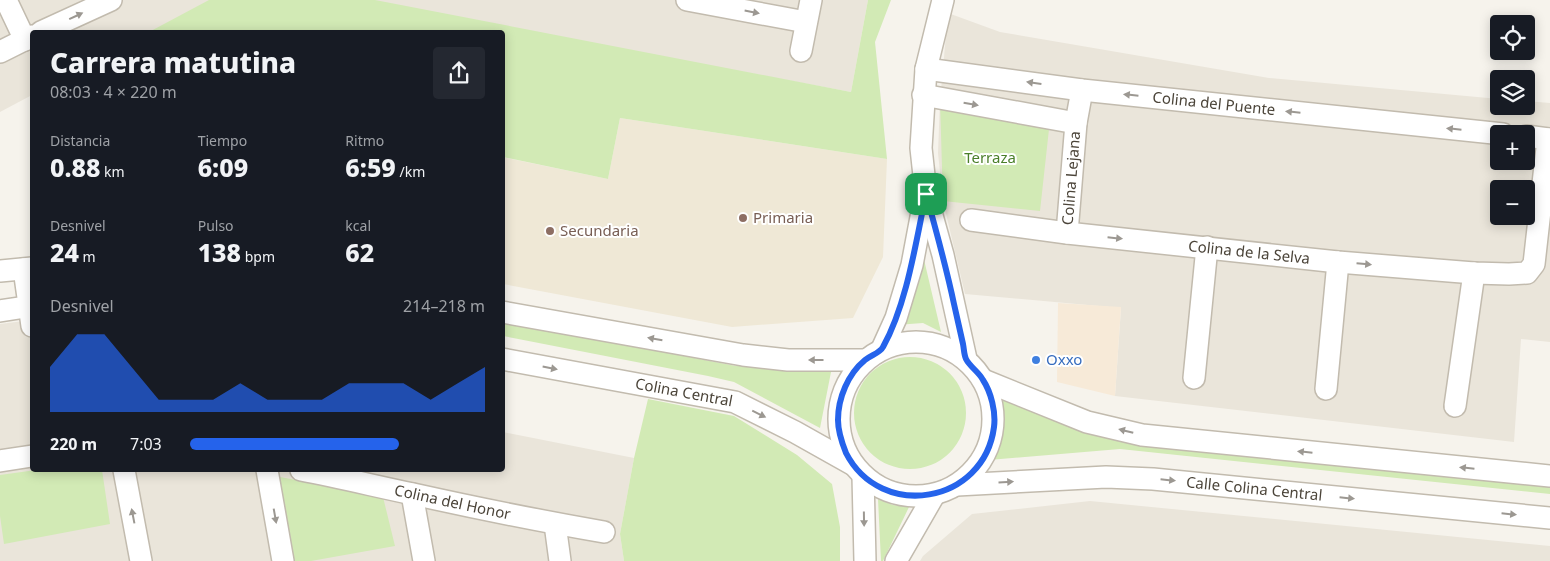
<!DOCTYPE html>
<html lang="es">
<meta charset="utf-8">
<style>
:root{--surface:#171b24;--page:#242831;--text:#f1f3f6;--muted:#9ea1a6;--accent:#2563eb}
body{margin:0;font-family:"Noto Sans",sans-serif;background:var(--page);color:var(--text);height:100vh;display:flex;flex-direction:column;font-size:19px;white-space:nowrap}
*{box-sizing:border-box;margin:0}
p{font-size:16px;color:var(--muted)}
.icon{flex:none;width:28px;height:28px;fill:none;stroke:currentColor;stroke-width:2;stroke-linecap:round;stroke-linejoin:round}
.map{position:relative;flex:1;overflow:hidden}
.drawer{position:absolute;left:30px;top:30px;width:475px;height:442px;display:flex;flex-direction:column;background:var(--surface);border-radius:5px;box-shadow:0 2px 12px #0003}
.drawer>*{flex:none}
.fabs{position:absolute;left:1490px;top:15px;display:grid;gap:10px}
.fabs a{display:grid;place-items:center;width:45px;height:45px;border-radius:5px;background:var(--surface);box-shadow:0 2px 12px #0003;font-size:25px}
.pin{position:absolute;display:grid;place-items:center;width:42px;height:42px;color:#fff;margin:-21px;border-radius:10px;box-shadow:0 2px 8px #0006}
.round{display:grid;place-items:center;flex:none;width:52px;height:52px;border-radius:5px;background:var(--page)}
.summary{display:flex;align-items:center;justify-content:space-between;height:85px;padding:0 20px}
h1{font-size:28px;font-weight:800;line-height:38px}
.stats{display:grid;grid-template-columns:repeat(3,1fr);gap:8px;height:85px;padding:5px 20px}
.stats div{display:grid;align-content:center}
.stats b{font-size:25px;font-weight:800}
.stats small{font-size:14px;font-weight:400}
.stats p{font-size:14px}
.chart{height:140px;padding:10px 20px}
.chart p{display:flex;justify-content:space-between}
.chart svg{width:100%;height:90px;margin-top:5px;fill:var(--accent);opacity:.7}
ul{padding:0 20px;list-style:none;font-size:16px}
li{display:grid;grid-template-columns:80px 60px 1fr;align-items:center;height:38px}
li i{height:12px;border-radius:6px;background:var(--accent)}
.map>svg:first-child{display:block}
.residential{fill:#eae5da;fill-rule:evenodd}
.commercial{fill:#f7ead8}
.education{fill:#efe8d6}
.green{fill:#d2eab5}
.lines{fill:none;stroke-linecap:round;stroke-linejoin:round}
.minor-casing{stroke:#c2bbae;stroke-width:24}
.minor{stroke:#fff;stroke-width:21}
.oneway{fill:#9c9892}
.route-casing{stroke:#fff;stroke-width:10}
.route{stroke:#2563eb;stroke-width:6}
.education-dot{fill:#8d6e63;stroke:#fff;stroke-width:2}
.shop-dot{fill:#3f7fe0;stroke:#fff;stroke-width:2}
.labels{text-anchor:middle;stroke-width:4;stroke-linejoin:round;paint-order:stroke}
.street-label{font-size:15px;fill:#4b4439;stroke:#fff}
.park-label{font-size:15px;fill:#4a7f2a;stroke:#fff}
.education-label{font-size:15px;fill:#785e54;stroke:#fff;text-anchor:start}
.shop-label{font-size:15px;fill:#366cbe;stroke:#fff;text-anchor:start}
</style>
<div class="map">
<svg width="1550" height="561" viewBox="0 0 1550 561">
<rect width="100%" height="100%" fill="#f6f3ec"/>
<!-- residential -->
<path class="residential" d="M0,0H231L162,32H32V95L0,112Z
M355,0H868L851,92Z
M948,13L1000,32L1269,78L1499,99V106H1526V101L1550,103V342L1521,339L1514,442L1115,396L1121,308L965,294L943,201L938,153L940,101ZM1499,134H1526V161H1499ZM1499,189H1526V216H1499Z
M32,320V470H502L503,432L634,458L620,534L624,561H0V324Z
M1090,501L1550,546V561H920L923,556L972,514Z"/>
<!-- commercial -->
<path class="commercial" d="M1058,303L1121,307L1115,396L1057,382Z"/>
<!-- education -->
<path class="education" d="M620,118L887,159L883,257L853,318L732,327L503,284L502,157L608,179Z"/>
<!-- green -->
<path class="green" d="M209,0H375L851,92L868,0H891L875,42L887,159L620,118L608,179L503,157L502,32H149Z
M940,101L1050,120L1040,211L943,201Z
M922,251L941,332L923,323L896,325Z
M502,321L736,366L832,367L820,428L734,382L708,376L503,336Z
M854 413a56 56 0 1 1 112 0a56 56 0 1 1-112 0Z
M999,395L1116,438L1550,481V494L1120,449L989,460L1004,424Z
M648,399L734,416L797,455L832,484L840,527V561H624L620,534L634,458Z
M36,470H102L110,524L4,544L0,516V475Z
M275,476L383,497L395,546L311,561H288Z
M878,499L893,505L909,507L883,561H881Z"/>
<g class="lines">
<!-- minor casing -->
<g class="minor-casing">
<g id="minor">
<path d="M6,0L25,40"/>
<path d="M687,0L806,22"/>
<path d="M943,0L926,69L921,148L926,194L943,255L966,359"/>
<path d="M41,32L111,0"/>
<path d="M801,51L811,0"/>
<path d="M0,52L32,36"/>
<path id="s1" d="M926,69L1082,90L1503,134"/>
<path d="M923,95L1076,123"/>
<path d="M1526,136L1550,139"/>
<path id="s2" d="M971,220L1067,233L1338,262L1474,273L1509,274L1527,273L1534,264L1548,139"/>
<path id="s3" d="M1067,233L1076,123L1082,90"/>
<path d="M24,269L32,326"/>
<path d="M0,271L32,268"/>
<path d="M0,311L32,306"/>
<path d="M502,312L743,355L788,360H865"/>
<circle cx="916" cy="419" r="77"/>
<path d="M882,349L896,318L912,265L925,196"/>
<path id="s4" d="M502,359L735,402L795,432L852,464"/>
<path d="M1194,378L1207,247"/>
<path d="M983,380L1087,422L1142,435L1550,476"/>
<path d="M1326,389L1338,262"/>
<path d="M1455,406L1474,273"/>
<path d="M0,461L32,456"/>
<path d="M124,470L141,561"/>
<path d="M267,470L283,561"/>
<path id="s5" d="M301,470C338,477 375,486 413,494C476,508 540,521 604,532"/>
<path d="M863,476L865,561"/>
<path id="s6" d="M957,485L1106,477L1153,479L1550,518"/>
<path d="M412,494L424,561"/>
<path d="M555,524L560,561"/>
<path d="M896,561L934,495"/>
</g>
</g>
<!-- minor -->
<use href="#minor" class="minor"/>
</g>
<!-- one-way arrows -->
<defs><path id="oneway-solid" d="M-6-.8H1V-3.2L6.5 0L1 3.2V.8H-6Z" transform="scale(1.25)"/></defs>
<g class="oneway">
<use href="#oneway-solid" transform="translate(752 12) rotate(11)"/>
<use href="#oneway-solid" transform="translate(76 16) rotate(-25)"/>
<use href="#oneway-solid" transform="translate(1034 83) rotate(-172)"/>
<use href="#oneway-solid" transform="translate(1131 95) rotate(-174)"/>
<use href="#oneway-solid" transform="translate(971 104) rotate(10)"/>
<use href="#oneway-solid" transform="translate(1293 112) rotate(-174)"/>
<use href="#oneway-solid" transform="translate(1454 129) rotate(-174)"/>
<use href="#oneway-solid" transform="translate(1115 238) rotate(6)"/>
<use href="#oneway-solid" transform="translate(1364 264) rotate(5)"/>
<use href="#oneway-solid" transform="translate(655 339) rotate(-170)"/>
<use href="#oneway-solid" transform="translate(816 360) rotate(-180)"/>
<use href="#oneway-solid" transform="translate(550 368) rotate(11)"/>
<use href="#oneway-solid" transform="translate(759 414) rotate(26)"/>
<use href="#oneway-solid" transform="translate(1126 431) rotate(-166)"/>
<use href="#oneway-solid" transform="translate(1305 452) rotate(-174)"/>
<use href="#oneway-solid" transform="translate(1467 468) rotate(-174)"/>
<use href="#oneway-solid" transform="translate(1168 480) rotate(6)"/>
<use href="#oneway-solid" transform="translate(1006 482) rotate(-3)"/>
<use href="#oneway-solid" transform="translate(1347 498) rotate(6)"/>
<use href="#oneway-solid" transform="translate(1509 514) rotate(6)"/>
<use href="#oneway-solid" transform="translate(133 516) rotate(-101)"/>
<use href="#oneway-solid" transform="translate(275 516) rotate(80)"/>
<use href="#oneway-solid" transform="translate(864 519) rotate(89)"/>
</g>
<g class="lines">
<!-- route casing -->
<g class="route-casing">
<path id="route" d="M926,194C936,230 946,266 954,304C957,317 960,331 963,344C964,349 964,355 966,359C970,367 979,372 983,380C991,392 996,412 994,427C984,504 881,521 846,453C842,443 838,431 838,420C838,398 848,374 865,360C871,355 880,353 883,347C907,304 916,241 926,194Z"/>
</g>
<!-- route -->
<use href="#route" class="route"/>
</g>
<!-- markers -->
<g class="education-dot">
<circle cx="743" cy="218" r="5"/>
<circle cx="550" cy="231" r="5"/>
</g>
<circle class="shop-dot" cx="1036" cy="360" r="5"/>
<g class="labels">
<!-- street labels -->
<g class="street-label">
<text dy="5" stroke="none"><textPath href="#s1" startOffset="290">Colina del Puente</textPath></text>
<text dy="5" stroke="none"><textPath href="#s3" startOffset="55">Colina Lejana</textPath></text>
<text dy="5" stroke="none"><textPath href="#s2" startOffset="280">Colina de la Selva</textPath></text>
<text dy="5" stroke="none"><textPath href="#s4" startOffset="185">Colina Central</textPath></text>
<text dy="5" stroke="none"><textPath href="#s6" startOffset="298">Calle Colina Central</textPath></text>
<text dy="5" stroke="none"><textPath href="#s5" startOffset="155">Colina del Honor</textPath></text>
</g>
<!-- park labels -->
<g class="park-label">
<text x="990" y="163">Terraza</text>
</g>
<!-- education labels -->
<g class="education-label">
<text x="753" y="223">Primaria</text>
<text x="560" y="236">Secundaria</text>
</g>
<!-- shop labels -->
<g class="shop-label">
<text x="1046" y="365">Oxxo</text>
</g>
</g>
</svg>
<div class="fabs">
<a><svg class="icon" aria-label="locate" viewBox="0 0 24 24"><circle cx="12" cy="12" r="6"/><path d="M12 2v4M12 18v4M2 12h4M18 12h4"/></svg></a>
<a><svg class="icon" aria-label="layers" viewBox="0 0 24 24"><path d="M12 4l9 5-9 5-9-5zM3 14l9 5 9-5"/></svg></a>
<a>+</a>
<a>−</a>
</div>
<div class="pin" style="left:926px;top:194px;background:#1e9e55"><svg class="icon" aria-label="arrive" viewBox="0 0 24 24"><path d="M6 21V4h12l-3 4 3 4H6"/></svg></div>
<section class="drawer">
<div class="summary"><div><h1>Carrera matutina</h1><p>08:03 · 4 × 220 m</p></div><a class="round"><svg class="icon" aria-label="share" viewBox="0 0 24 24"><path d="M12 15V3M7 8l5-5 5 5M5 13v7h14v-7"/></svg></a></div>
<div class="stats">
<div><p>Distancia</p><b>0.88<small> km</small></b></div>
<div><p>Tiempo</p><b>6:09</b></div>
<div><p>Ritmo</p><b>6:59<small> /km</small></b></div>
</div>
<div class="stats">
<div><p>Desnivel</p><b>24<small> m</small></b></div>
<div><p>Pulso</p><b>138<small> bpm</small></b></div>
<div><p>kcal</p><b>62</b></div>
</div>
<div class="chart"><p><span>Desnivel</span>214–218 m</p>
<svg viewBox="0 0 160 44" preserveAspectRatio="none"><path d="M0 44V22L10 6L20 6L30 22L40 38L50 38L60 38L70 30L80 38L90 38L100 38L110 30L120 30L130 30L140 38L150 30L160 22V44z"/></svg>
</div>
<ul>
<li><b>220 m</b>7:03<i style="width:71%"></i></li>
</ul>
</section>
</div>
